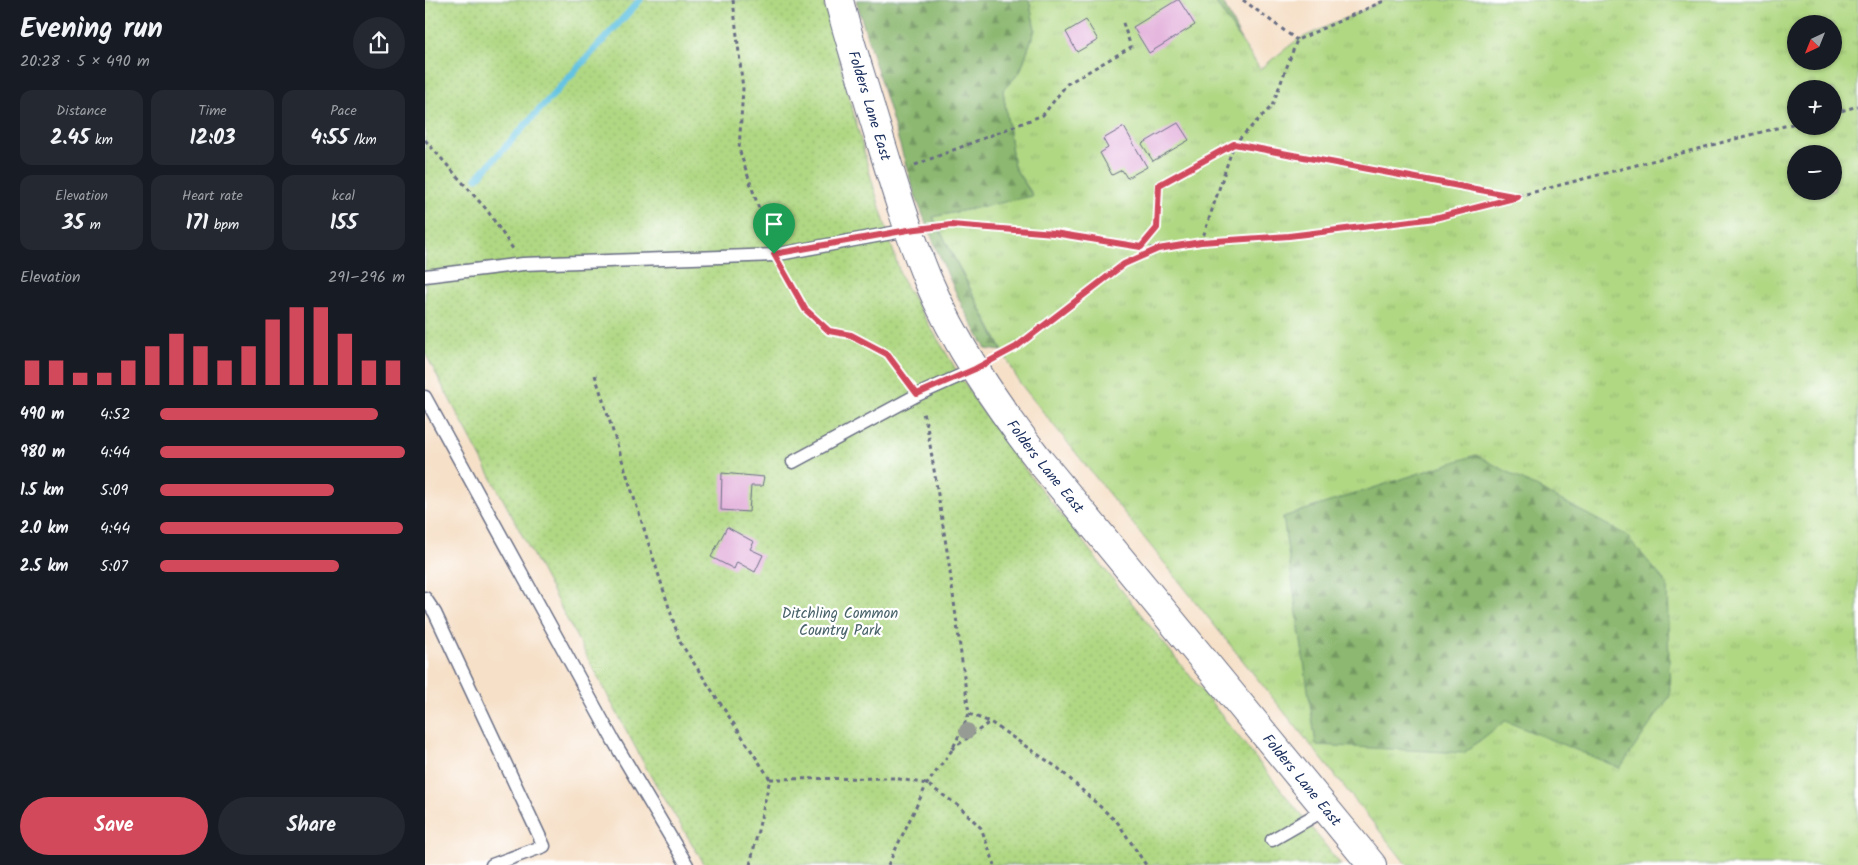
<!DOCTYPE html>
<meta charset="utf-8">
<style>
:root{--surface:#171b24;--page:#242831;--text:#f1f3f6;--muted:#9ea1a6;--accent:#d1495b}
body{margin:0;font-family:Kalam,sans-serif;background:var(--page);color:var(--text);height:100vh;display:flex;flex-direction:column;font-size:19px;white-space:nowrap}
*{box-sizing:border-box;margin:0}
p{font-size:16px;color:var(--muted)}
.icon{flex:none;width:28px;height:28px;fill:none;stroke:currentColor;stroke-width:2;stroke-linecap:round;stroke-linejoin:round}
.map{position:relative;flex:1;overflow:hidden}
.sheet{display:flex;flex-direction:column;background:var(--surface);width:425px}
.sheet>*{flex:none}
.needle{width:32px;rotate:223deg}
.tools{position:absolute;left:1362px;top:15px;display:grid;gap:10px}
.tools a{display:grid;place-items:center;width:55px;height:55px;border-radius:50%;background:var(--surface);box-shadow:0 1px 4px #0004;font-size:25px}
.pin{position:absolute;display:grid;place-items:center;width:42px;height:42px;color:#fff;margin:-51px -21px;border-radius:50% 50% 50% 0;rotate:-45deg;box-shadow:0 0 5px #0007}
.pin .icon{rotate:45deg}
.round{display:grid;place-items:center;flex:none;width:52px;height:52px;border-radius:26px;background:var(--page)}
.summary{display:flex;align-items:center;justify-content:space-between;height:85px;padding:0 20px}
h1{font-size:28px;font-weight:800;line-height:38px}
.metrics{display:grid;grid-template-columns:repeat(3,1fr);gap:8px;height:85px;padding:5px 20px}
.metrics div{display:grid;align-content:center;border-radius:12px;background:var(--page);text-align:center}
.metrics b{font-size:21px;font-weight:800}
.metrics small{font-size:14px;font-weight:400}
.metrics p{font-size:14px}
.chart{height:140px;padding:10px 20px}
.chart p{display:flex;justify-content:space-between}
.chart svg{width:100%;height:90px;margin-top:5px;stroke:var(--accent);stroke-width:6}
.cta{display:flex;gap:10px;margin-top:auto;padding:10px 20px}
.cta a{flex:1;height:58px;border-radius:30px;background:var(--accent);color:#fff;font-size:20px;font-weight:800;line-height:58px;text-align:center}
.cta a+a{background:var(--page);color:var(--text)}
ul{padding:0 20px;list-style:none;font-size:16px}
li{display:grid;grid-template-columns:80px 60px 1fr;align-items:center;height:38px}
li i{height:12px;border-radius:6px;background:var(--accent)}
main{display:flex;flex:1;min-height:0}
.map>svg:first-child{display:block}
.grass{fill:url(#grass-tufts);stroke:#668470;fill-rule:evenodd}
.forest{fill:url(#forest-firs);stroke:#547468}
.park{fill:url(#park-dots);stroke:#668470}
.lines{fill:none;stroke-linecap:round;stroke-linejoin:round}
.stream{stroke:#63c3e2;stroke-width:7}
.building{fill:#e2adda}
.service-casing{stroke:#686d83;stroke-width:15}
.tertiary-casing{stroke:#686d83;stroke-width:30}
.path{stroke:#686d83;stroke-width:3;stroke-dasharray:4 4;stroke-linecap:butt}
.service{stroke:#fff;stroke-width:12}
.tertiary{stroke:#fff;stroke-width:28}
.tree{fill:#969b94}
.route-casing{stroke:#fff;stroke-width:10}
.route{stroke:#d1495b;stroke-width:6}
.labels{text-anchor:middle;stroke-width:4.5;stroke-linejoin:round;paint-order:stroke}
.street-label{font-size:15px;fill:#1b2f5e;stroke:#fff}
.park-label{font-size:15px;fill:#486269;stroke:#fff}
</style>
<main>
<section class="sheet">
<div class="summary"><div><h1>Evening run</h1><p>20:28 · 5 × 490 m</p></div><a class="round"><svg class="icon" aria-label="share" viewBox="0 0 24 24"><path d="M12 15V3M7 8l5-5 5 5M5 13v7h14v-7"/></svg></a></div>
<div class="metrics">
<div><p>Distance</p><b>2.45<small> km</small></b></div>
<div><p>Time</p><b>12:03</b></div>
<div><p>Pace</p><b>4:55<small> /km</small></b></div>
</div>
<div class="metrics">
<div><p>Elevation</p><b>35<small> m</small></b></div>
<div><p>Heart rate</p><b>171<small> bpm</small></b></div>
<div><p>kcal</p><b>155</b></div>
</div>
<div class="chart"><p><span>Elevation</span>291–296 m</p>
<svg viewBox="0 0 160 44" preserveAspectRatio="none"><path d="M5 44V32M15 44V32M25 44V38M35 44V38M45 44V32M55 44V25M65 44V19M75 44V25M85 44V32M95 44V25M105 44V12M115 44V6M125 44V6M135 44V19M145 44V32M155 44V32"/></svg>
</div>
<ul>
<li><b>490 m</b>4:52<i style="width:89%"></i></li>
<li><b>980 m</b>4:44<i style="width:100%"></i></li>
<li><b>1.5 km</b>5:09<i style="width:71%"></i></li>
<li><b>2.0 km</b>4:44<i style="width:99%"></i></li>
<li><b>2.5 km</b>5:07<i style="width:73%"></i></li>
</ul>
<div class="cta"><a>Save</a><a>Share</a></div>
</section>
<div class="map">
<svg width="1433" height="865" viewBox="0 0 1433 865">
<defs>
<pattern id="grass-tufts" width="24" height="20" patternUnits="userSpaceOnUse" patternTransform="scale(1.25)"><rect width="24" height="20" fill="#b0d883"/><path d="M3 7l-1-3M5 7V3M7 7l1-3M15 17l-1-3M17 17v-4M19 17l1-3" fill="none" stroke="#97ba74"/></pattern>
<pattern id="forest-firs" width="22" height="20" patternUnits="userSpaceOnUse" patternTransform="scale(1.25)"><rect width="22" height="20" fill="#8cb871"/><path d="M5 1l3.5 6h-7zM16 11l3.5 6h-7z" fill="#729660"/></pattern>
<pattern id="park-dots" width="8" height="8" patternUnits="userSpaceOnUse" patternTransform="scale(1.25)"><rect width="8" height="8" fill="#b0d883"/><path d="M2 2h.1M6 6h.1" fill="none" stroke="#97ba74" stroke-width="1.8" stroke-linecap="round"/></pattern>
</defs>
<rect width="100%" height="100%" fill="#fff"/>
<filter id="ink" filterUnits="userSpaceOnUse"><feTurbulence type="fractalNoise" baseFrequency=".02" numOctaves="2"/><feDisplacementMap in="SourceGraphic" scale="10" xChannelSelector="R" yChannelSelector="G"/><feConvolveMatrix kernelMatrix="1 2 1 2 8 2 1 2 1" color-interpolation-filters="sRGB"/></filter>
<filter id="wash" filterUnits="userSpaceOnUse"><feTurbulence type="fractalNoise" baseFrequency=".0096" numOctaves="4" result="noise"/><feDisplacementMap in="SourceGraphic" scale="20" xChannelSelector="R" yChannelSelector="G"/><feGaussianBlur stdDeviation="1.12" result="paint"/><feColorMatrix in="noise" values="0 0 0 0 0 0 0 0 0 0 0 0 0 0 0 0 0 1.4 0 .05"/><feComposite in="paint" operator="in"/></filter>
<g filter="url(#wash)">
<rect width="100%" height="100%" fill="#f6e0c8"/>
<!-- grass -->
<path class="grass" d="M604,0H789L835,69L872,40L961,0H1433V865H982L594,382L508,217L608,195L589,167L578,90L595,72L610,29ZM1371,24H1409V61H1371ZM1371,89H1409V126H1371ZM1371,154H1409V191H1371Z"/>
<!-- forest -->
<path class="forest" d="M431,0H604L610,29L595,72L578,90L589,167L608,196L508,217L577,351L561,349L538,308L513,253L490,195Z
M789,0H797L816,40Z
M1051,455L1201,535L1242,584L1245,696L1195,768L1080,721L1039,753L891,745L858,517Z"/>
<!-- park -->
<path class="park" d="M0,0H398L446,178L477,280L552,404L595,463L916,865H280L224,773L0,353Z"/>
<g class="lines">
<!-- stream -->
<path class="stream" d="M52,178L215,0"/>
</g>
<g id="blocks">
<!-- building -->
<path class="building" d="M752,0H754L770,25L724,53L708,27Z
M661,20L673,40L652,52L641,32Z
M753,123L764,140L728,161L717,144Z
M699,127L722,167L702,178L697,170L687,175L675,153L683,148L678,139Z
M297,473L339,477L337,486H326L324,512L296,510Z
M302,527L329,542L325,549L338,555L330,572L312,562L309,569L286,557Z"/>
</g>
</g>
<g filter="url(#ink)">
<use href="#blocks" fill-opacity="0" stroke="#686d83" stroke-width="1"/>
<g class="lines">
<!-- service casing -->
<g class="service-casing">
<path id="service" d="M0,276L98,264L349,255L483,230
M0,397L188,740L262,865
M368,462L492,395L550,369
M0,598L10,613L119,846L67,865
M847,840L901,809"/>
</g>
<!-- tertiary casing -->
<g class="tertiary-casing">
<g id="tertiary">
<path id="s1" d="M414,0C423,38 436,75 447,113C464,168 480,224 502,278C530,344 571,404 615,461L947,865"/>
</g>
</g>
<!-- path -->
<path class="path" d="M308,0L318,89L314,149L344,239
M818,0L872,40
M1409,113L1433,106
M0,140L62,210L88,249
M490,165L618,115L642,84L706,47L697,20
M510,227L526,225L629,233L732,249
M776,243L809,144L1090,196
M716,247L732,228L734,185L809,144L847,106L872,40L961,0
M358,270L380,309L404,331L426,335L461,354L482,381
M572,357L591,347L699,264L733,249L776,243L864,236L1010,218L1371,123
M170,375L255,642L345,779L325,865
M544,714L565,722L633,768L693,823L721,865
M527,749L565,722
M345,779L469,778L502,784L534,806L556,828L570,865
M463,865L502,784L527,750L544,714L523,557L502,426L497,410"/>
<!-- service -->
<use href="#service" class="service"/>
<!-- tertiary -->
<use href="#tertiary" class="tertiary"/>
</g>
<!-- trees -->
<circle class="tree" cx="542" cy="731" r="8"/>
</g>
<g class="lines" filter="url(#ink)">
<!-- route casing -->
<g class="route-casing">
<path id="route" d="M809,144L1093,197L1010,218L864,236L776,242L733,249L699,264L591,347L550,369L492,394L462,354L426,335L404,331L380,309L349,254L483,230L526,225L629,233L716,247L732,228L734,185Z"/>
</g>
<!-- route -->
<use href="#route" class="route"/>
</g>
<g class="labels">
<!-- street labels -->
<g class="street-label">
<text dy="5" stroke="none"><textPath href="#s1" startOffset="110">Folders Lane East</textPath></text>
<text dy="5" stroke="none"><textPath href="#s1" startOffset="515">Folders Lane East</textPath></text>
<text dy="5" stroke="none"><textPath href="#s1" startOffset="920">Folders Lane East</textPath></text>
</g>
<!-- park labels -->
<g class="park-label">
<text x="415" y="618">Ditchling Common<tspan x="415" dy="17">Country Park</tspan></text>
</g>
</g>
</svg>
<div class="tools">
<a><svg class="needle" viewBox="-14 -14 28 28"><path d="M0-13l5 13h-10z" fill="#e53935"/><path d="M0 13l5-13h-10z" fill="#9ea1a6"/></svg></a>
<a>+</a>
<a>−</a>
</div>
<div class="pin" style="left:349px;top:254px;background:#1e9e55"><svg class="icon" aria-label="arrive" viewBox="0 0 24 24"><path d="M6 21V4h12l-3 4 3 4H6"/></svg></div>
</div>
</main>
